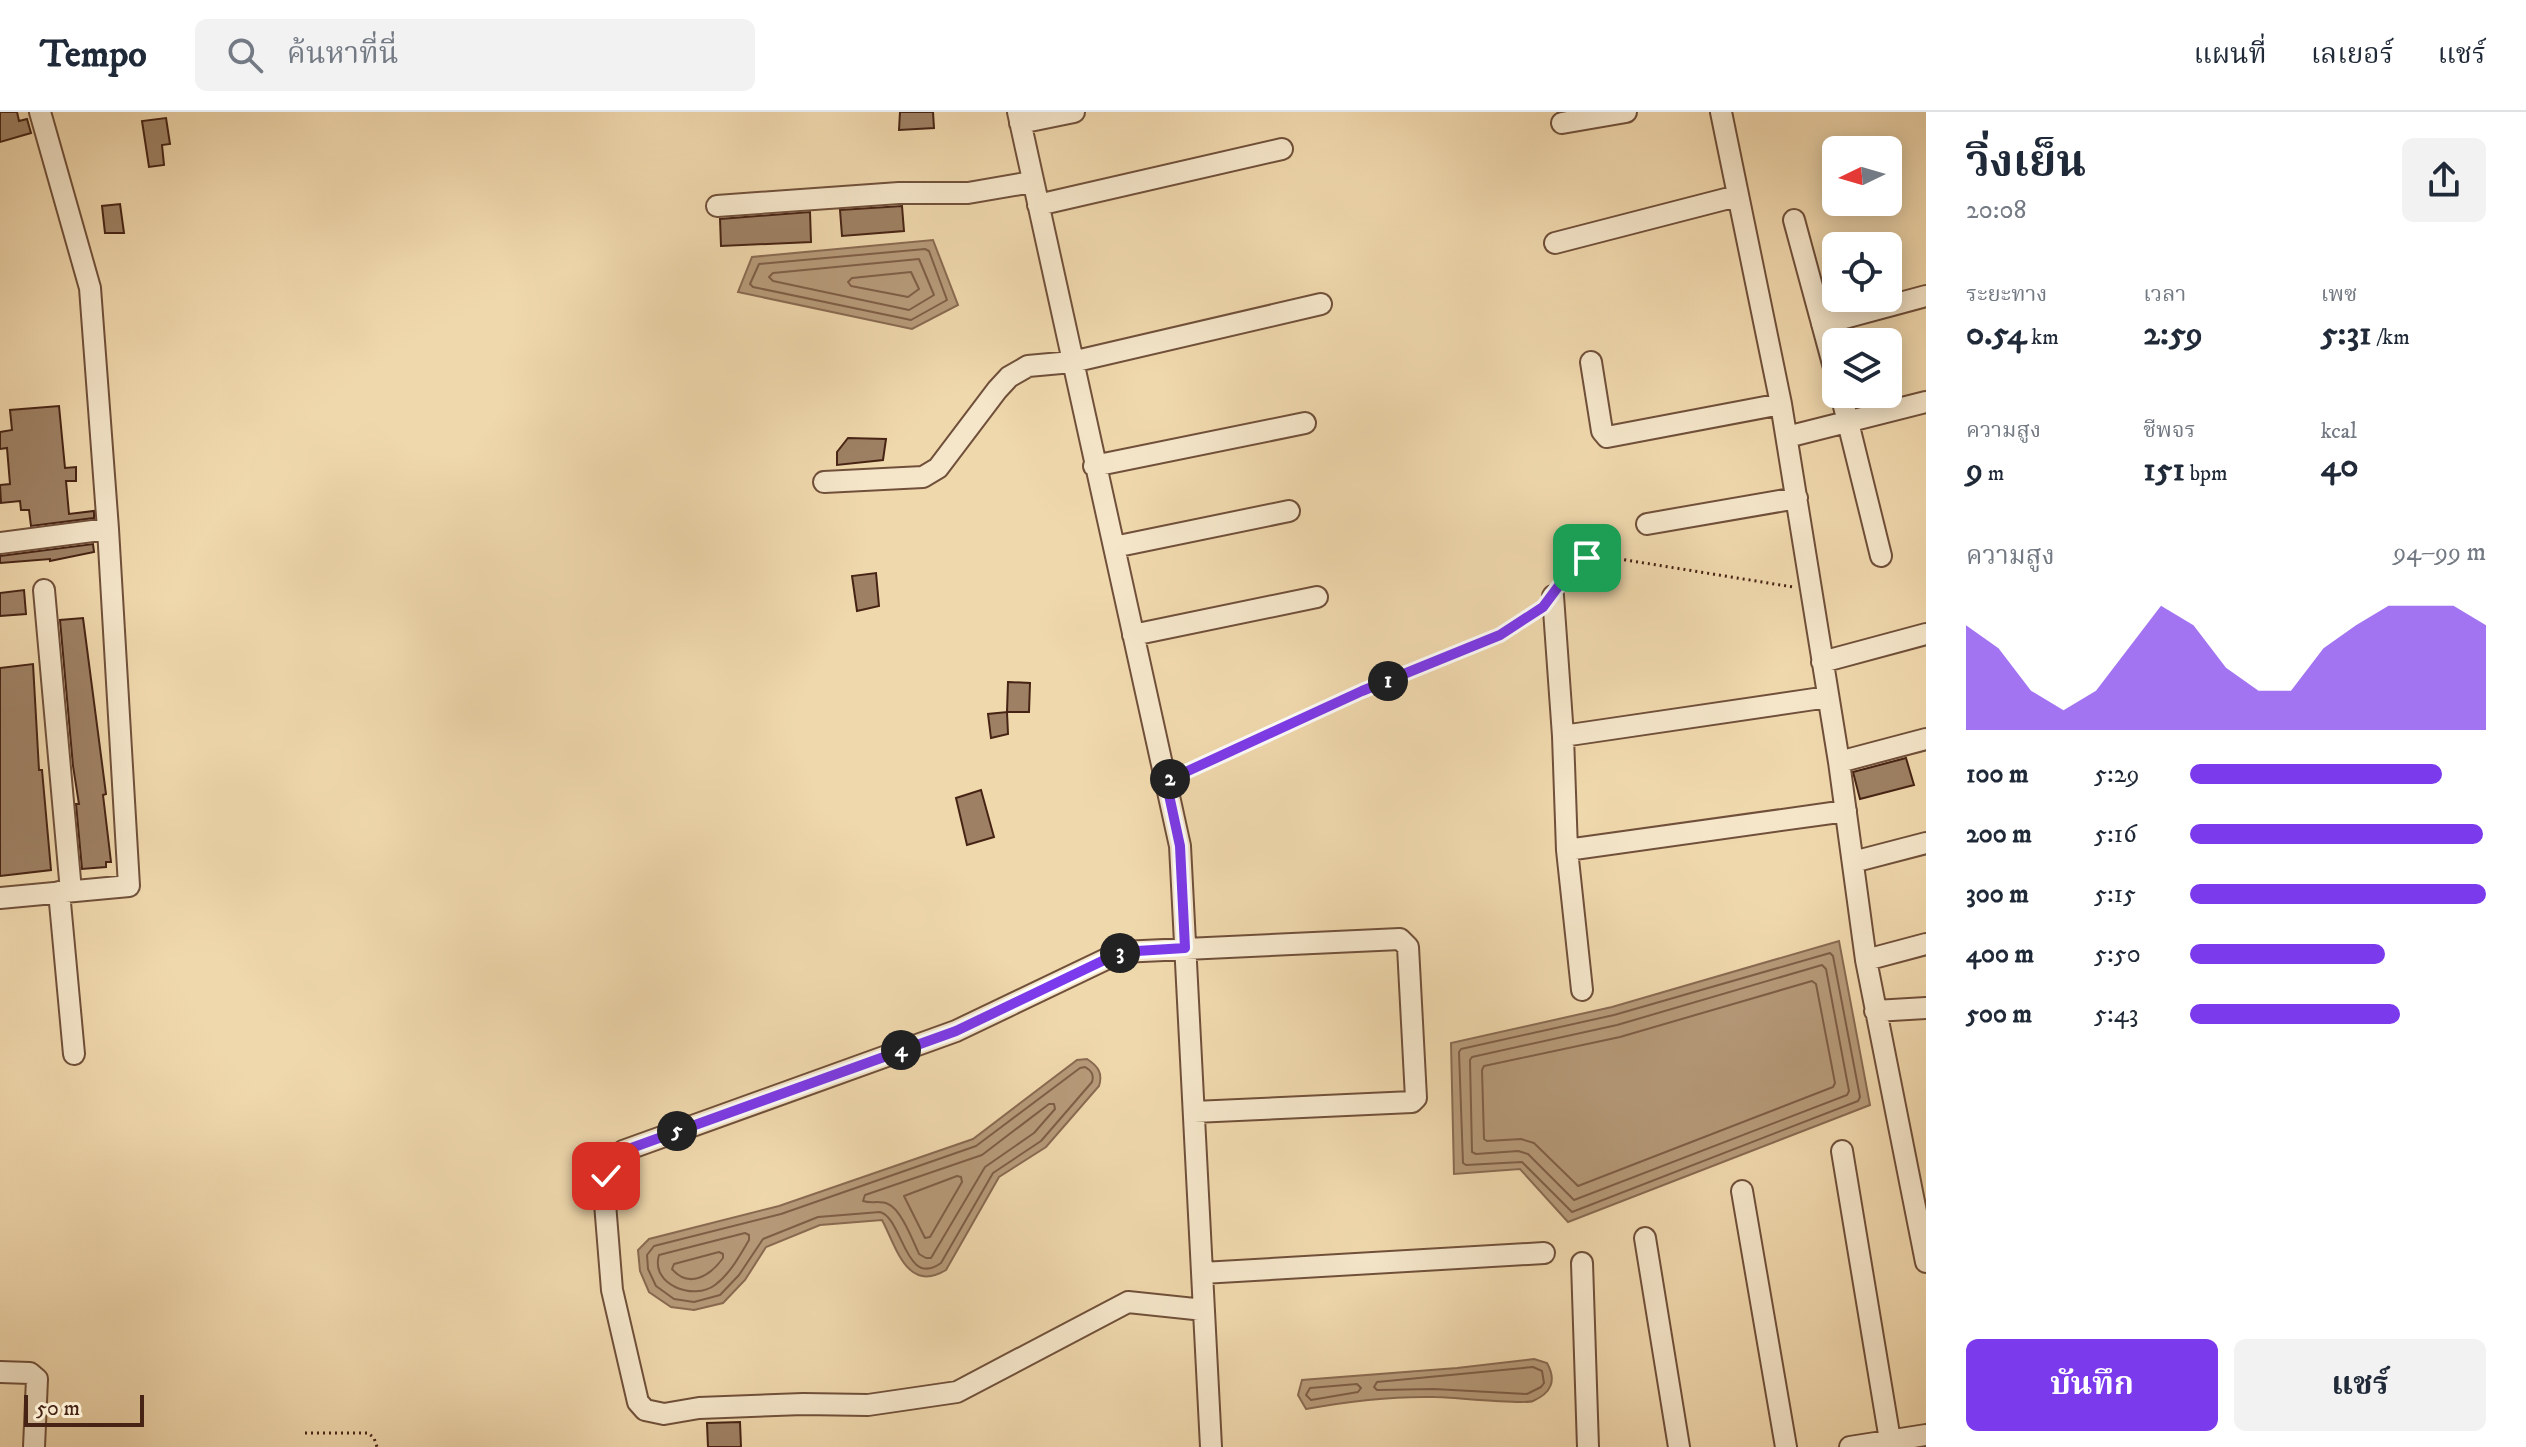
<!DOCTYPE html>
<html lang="th">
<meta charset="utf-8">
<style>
:root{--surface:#fff;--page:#f2f2f3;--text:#1f2937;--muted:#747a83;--line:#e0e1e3;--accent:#7c3aed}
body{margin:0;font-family:"IM FELL DW Pica","Noto Serif Thai",serif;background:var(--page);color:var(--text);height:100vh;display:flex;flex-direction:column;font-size:30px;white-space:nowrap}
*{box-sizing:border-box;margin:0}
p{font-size:26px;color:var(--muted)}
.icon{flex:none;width:44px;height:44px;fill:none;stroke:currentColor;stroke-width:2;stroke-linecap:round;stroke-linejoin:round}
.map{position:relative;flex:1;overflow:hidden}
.panel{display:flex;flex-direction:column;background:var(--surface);width:600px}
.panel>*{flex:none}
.needle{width:52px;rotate:265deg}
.fabs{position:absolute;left:1822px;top:24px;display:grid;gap:16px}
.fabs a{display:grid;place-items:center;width:80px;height:80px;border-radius:12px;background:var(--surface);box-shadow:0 4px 20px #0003;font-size:40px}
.scale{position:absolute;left:24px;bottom:20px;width:120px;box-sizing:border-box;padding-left:8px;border:4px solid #462314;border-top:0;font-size:22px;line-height:28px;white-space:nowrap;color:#462314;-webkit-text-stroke:6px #f5e6ca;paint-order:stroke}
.pin{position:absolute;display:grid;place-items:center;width:68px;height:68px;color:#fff;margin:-34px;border-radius:16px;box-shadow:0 4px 12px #0006}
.km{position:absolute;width:40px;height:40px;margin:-20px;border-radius:50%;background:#222;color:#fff;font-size:22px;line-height:40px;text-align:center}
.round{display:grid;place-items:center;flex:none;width:84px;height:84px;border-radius:12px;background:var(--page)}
.headline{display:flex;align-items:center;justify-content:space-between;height:136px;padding:0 40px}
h1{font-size:44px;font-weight:700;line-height:60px}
.stats{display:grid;grid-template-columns:repeat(3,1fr);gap:12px;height:136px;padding:8px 40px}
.stats div{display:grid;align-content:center}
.stats b{font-size:34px;font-weight:700}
.stats small{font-size:22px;font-weight:400}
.stats p{font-size:22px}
.chart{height:224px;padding:16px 40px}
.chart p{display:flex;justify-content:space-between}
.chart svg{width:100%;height:144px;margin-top:8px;fill:var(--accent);opacity:.7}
.cta{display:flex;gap:16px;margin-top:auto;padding:16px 40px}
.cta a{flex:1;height:92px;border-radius:12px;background:var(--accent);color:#fff;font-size:32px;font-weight:700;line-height:92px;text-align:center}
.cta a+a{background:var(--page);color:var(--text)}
ul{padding:0 40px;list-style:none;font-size:26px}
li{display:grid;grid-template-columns:128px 96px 1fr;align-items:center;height:60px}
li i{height:20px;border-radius:10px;background:var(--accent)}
header{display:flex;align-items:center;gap:48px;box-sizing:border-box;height:112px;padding:0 40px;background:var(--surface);border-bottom:2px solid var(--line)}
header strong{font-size:38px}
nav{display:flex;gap:44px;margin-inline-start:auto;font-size:28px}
.search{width:560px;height:72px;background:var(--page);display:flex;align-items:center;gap:20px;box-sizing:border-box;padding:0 28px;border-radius:12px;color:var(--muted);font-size:30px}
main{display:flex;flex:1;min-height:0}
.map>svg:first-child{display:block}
.water{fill:#b69a79;stroke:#896a51;stroke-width:2}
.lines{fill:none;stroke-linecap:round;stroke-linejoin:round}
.shore{stroke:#7e5e46;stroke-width:2}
.building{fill:#9e8164;stroke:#462314;stroke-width:2}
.minor-casing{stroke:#70503a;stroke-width:24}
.path{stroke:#462314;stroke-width:3;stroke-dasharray:2 4;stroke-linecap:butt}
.minor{stroke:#f5e6ca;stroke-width:20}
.route-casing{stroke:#fff;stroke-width:16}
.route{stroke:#7c3aed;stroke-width:10}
</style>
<header>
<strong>Tempo</strong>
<div class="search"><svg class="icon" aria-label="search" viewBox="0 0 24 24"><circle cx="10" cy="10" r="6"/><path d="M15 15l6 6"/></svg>ค้นหาที่นี่</div>
<nav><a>แผนที่</a><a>เลเยอร์</a><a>แชร์</a></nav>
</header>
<main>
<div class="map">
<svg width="1926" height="1335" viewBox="0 0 1926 1335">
<rect width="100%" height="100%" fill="#f0d8ad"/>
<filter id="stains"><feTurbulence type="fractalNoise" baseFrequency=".0025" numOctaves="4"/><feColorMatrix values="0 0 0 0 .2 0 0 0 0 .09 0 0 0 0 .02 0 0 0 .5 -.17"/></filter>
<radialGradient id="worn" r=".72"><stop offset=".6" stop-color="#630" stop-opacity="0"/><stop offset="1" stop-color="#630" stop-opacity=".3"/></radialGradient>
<!-- water -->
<path class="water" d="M933,128L958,193L912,217L738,180L752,145Z
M1839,829L1870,993L1568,1110L1520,1057L1454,1062L1451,931L1612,895Z
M1087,947C1098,954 1103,961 1099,974L1046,1035L999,1065L946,1158C907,1182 896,1134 882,1108L820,1113L766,1135L745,1168L723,1191L694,1198L671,1195L649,1180L640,1159L638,1138L649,1127L779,1094L973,1027L1077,948Z
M1534,1247L1547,1251C1557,1269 1551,1281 1533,1289C1524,1293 1451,1285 1435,1285C1391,1284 1349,1289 1306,1297L1298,1283L1302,1268L1457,1256Z"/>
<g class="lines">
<!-- shore -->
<path class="shore" d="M925,137L929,139L947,188L911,208L753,175L750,172L759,152Z
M919,147L934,183L909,198L773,169L769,165L773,161Z
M911,160L919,177L908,185L851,174L848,170L852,166Z
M1830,841L1833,844L1860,985L1858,989L1572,1100L1522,1050L1466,1053L1463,1051L1459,940L1461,937L1614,903Z
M1822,853L1826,857L1849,979L1847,983L1574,1088L1528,1042L1518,1039L1476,1042L1472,1040L1470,948L1472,945L1617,913Z
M1812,869L1816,872L1835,971L1833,975L1578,1074L1534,1031L1521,1027L1487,1029L1484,1027L1482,958L1484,954L1620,925Z
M1080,956L1085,955C1092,959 1094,963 1092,970L1041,1029L993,1061L941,1151C905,1177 903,1106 880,1100L818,1105L763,1127L739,1163L720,1183L694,1190L674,1187L656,1174L648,1157L647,1143L654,1134L781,1102L976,1034Z
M1049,992H1054L1055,997L1034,1021L985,1055L931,1146H926L919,1142C913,1129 901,1097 888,1092C880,1088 871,1092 863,1089L865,1083L982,1043Z
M957,1064L961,1065L962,1070L930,1125L925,1126L904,1084Z
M745,1121L749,1123V1128C740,1143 730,1162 715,1173C694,1189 650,1173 659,1143Z
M719,1140L723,1142V1146C710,1164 689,1177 672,1157L674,1152Z
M1533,1255L1542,1259L1544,1271L1541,1275L1527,1282L1434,1277L1377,1278L1374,1275L1377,1270Z
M1357,1272L1361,1276L1358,1280L1311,1288L1306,1283L1310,1276Z"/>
</g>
<!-- building -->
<path class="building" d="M0,0H17L19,9L27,7L31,21L0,30Z
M900,0H933L934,16L899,18Z
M166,6L170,32L162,33L164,53L149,55L142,9Z
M120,92L124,121H105L102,94Z
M902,94L904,119L842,124L840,98Z
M810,100L811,130L721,134L720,107Z
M59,294L65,356L76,355V369H66L69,402L94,399V406L31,414L29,398H21L20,389L1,391L0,373L10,372L7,336L0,337V320L12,318L10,298Z
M848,326L886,327L883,348L837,353V340Z
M93,432L94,440L50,449V447L0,451V444Z
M876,461L879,494L857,499L852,464Z
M24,478L26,502L0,504V481Z
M83,506L106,682L103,683L111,750H106V755L82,757L76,692H79L73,654L60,508Z
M33,552L39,658H42L51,758L0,764V556Z
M1008,570L1030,571L1029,600H1007Z
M1007,600L1008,622L991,626L988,602Z
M1906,646L1914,673L1860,687L1853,660Z
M981,678L994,725L967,733L956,686Z
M740,1310L741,1335H708L707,1311Z"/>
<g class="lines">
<!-- minor casing -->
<g class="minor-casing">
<path id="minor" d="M1018,0L1180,734L1211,1335
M1721,0L1781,292L1839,650L1866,848L1926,1150
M1020,11L1074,0
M1562,11L1626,0
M1038,93L1282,37
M717,94L899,81H968L1032,70
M1794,108L1836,263
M1555,131L1737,84
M1822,212L1926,184
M1591,250L1602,319L1607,325L1781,292
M1841,282L1881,444
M1787,325L1926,290
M1094,354L1305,311
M824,370L923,365L938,356L997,278L1009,265L1028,254L1072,250L1321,192
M1647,412L1797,386
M0,431L108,417
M1114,435L1289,399
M44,478L71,779
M1553,484L1563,624L1567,738L1582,878
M1133,523L1317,485
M1822,550L1926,522
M1563,624L1828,585
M1839,650L1926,627
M1567,738L1846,699
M1853,750L1926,731
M59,780L74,942
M0,786L129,774L108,417L90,176L40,0
M1866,848L1926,832
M1875,899L1926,896
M1194,1000L1412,990L1416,986L1408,835L1400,827L1121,840L956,919L623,1039L611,1051L604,1079L612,1178L638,1290L645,1298L664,1302L699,1296L803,1292L868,1293L957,1280L1128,1190L1204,1198
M1842,1039L1890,1328
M1742,1079L1786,1335
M1645,1126L1679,1335
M1582,1151L1588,1335
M1202,1161L1544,1141
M0,1260L30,1261L37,1267L34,1335
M1850,1335L1926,1323"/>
</g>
<!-- path -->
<path class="path" d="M1562,470C1573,454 1582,447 1601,444L1793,475
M1184,661L1362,579L1500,523L1536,500
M305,1321H368L374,1326L377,1335"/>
<!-- minor -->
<use href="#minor" class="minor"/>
</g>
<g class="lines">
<!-- route casing -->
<g class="route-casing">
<path id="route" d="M606,1064L611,1051L623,1039L956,919L1121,840L1185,836L1180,734L1166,669L1362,579L1500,523L1543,495L1572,456L1587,446"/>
</g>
<!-- route -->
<use href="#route" class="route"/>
</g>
<rect width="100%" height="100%" filter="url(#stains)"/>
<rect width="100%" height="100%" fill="url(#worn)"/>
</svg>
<div class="fabs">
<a><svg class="needle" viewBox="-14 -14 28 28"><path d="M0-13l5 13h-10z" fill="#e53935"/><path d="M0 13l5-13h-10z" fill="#747a83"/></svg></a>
<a><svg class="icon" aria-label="locate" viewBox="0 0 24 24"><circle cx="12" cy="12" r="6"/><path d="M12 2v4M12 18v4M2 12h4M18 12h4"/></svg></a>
<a><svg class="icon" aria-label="layers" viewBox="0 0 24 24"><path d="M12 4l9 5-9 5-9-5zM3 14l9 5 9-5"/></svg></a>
</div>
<div class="scale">50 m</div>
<div class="pin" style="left:1587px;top:446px;background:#1e9e55"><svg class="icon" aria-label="arrive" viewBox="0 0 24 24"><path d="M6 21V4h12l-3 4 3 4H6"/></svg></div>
<div class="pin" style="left:606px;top:1064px;background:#d93025"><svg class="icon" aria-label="check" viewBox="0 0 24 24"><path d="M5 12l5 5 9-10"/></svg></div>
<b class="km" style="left:1388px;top:569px">1</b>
<b class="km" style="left:1170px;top:667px">2</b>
<b class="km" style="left:1120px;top:841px">3</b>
<b class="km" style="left:901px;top:938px">4</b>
<b class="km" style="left:677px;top:1019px">5</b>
</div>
<section class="panel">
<div class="headline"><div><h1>วิ่งเย็น</h1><p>20:08</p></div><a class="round"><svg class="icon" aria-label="share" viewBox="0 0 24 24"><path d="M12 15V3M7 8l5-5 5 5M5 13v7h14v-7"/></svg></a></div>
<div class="stats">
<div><p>ระยะทาง</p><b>0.54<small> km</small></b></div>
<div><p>เวลา</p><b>2:59</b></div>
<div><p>เพซ</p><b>5:31<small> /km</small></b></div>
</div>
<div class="stats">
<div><p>ความสูง</p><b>9<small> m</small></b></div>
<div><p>ชีพจร</p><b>151<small> bpm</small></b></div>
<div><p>kcal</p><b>40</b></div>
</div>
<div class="chart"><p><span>ความสูง</span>94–99 m</p>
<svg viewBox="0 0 160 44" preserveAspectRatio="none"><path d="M0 44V12L10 19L20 32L30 38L40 32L50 19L60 6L70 12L80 25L90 32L100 32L110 19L120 12L130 6L140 6L150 6L160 12V44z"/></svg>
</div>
<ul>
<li><b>100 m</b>5:29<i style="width:85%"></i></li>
<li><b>200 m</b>5:16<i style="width:99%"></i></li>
<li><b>300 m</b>5:15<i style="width:100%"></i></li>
<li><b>400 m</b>5:50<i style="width:66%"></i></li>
<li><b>500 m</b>5:43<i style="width:71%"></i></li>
</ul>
<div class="cta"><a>บันทึก</a><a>แชร์</a></div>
</section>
</main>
